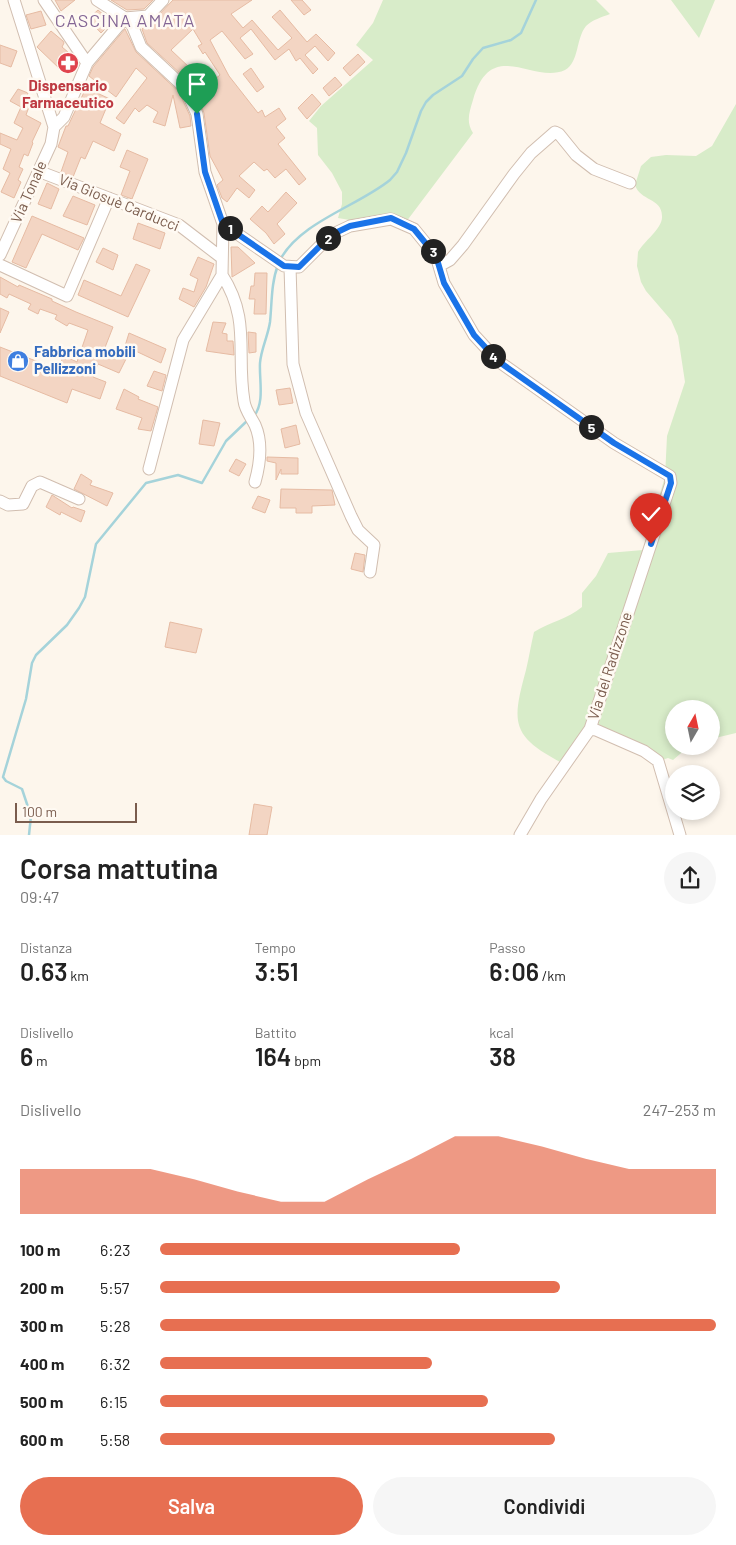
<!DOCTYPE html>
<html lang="it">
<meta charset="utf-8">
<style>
:root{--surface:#fff;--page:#f6f6f6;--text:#222;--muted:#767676;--accent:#e76f51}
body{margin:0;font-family:Barlow,sans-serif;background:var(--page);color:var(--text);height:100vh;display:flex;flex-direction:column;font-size:19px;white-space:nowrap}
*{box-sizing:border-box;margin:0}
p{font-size:16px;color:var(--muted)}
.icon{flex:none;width:28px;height:28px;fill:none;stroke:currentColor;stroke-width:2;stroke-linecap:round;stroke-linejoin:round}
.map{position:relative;height:835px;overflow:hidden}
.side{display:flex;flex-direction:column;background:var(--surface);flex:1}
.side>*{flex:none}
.needle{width:32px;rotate:9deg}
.controls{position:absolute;left:665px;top:700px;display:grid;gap:10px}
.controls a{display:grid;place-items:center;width:55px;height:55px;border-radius:50%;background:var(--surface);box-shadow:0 2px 8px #0003;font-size:25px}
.scale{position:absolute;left:15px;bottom:12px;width:122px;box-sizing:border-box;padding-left:5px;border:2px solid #7a5c4d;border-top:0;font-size:14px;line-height:18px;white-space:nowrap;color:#7a5c4d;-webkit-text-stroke:4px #fffaf3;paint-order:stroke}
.pin{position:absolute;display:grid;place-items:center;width:42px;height:42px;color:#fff;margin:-51px -21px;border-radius:50% 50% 50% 0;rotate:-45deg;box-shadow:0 0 5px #0007}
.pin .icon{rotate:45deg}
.km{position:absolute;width:25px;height:25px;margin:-12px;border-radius:50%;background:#222;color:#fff;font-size:14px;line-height:25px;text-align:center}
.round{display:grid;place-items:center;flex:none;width:52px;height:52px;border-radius:26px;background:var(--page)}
.head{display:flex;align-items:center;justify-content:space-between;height:85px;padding:0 20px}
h1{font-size:28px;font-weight:600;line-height:38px}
.stats{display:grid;grid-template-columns:repeat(3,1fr);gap:8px;height:85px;padding:5px 20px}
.stats div{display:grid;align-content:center}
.stats b{font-size:25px;font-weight:600}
.stats small{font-size:14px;font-weight:400}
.stats p{font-size:14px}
.chart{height:140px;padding:10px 20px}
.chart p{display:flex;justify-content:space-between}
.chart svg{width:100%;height:90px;margin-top:5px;fill:var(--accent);opacity:.7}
.action{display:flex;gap:10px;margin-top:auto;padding:10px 20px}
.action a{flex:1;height:58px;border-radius:30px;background:var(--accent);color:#fff;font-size:20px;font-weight:600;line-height:58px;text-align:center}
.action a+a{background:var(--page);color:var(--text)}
ul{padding:0 20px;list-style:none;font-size:16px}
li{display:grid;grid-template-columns:80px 60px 1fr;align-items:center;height:38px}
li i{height:12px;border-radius:6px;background:var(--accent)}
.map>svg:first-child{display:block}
.green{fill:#d8ecc9}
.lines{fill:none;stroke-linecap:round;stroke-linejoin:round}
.stream{stroke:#a5d3da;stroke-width:2.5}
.building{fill:#f3d5c3;stroke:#e6bba3}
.minor-casing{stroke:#d1beb0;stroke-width:13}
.minor{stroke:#fff;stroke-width:11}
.route-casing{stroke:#fff;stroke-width:10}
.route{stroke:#1a73e8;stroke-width:6}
.labels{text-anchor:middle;stroke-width:5;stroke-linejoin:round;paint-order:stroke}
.health-label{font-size:15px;font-weight:bold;fill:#be3a42;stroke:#fffaf3}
.street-label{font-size:15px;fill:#7a5c4d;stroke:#fffaf3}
.shop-label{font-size:15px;font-weight:bold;fill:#366cbe;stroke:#fffaf3;text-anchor:start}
.quarter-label{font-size:18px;letter-spacing:1px;fill:#846695;stroke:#fffaf3}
</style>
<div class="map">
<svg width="736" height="835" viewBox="0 0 736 835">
<rect width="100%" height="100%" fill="#fdf6ec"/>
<!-- green -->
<path class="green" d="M383,0H596L610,14C602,17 592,20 586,26C576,38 579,63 565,70C533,85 491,36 473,100C469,113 466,122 473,133L406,222L367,223L338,218L342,204V192L332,173L318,155L317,128L309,121L321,106L373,60L356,45L373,23Z
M671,0H715L699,38Z
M736,104V733L711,739V709H674V746H692L687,748L673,760L668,758L659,761L589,724L562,763C510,736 512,722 526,670C529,657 531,645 534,632C550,622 568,619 582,607V593L596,576L608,553L643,550L665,477L667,436L685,382L678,336L671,320L646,291L641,282L637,266L638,252C644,241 663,228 662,216C662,198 640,201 635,185L641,166L651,157L666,155L696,156L712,146Z"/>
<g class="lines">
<!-- stream -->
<path class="stream" d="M280,260C300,222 358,206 390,180L397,172L406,153L421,111L426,102L433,95L462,76L473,59L483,48L511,40L521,33L536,0
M254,416C265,402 259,380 260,363C261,349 268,336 270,322C272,303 271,283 278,265
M29,835L31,816L22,789L6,781L3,777L26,699L32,663L36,655L67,625L79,608L85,597L96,544L146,483L178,475L202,483L226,441L248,420"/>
</g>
<!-- building -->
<path class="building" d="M55,0H75L61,11Z
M111,0H153L144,9L127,10Z
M173,0H252L231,14L243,28L252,20L278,50L292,38L272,17L280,10L307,42L316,34L335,53L328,61L315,46L305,55L318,69L313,74L300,58L296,61L289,49L275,60L251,29L240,38L253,54L245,59L222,31L210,40L229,76L258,113L262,110L265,117L279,108L286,119L276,127L285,138L278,144L306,179L299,185L286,169L275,178L267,169L264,171L254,162L239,176L255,190L249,198L237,188L227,202L222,198L217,185L223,180L210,156L204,113L198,98L199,97L204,103L216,91L210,83L220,75L205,52L203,54L198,46L202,44L193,29L171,50L190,68L183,76L147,43L142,29L153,21Z
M291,0H302L311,10L304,15Z
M98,10L112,22L101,33L88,19Z
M41,11L46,25L31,29L26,15Z
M125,29L136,52L179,92L190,116L191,126L180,128L173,95L165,126L153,122L158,112L147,105L139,112L135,108L124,124L116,118L147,78L136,68L116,97L89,76L93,67Z
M51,31L63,41L64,43L62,47L75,58L63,72L37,47Z
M0,45L17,51L11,67L0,63Z
M358,54L365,62L350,76L343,68Z
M251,68L264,87L257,92L243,74Z
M335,77L342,85L329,96L323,88Z
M86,88L110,99L100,123L121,134L114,151L93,141L85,159L81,157L73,177L61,172L68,152L58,147L66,126H68Z
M18,89L28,93L25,102L30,104L26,115L41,123L32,142L33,143L28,156L24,154L19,167L23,169L18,180L21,182L14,198L1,192L10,173L3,169L11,149L0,144V133L17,140L23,128L14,123L21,107L10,101Z
M312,94L321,104L307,119L298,108Z
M127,150L148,159L132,199L121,195L130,171L120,167Z
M47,183L59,189L51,209L38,204Z
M286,192L297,203L277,224L285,234L274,244L266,233L250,219L262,206L268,212Z
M73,196L95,205L87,225L63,216Z
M32,216L84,238L78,250L42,234L26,268L12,262Z
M138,223L165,233L160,249L133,239Z
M231,247H238L255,263L232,277Z
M103,248L118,255L113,270L96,262Z
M198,257L214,264L206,287L194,307L179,299L183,288L194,292L198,279L190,275Z
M136,264L150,270L128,317L78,295L84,280L121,296Z
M255,273H267L266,314H254L255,299H249L251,286H254Z
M0,277L18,287L19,285L52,299V301L76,312L113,327L104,350L126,359L119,373L98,364L93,377L106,382L100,399L72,389L67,403L0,376V347L59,370L63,355L77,362L88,330L69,323L67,326L55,319L57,315L40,309L38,314L28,309L31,304L9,294L7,298L0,294Z
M0,308L9,312L0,333Z
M213,322L226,323L222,333L227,334V341H233L234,355L206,351Z
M248,332L256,333V352L249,353Z
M129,333L166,349L161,363L125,346Z
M154,371L166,375L162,391L147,386Z
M290,388L293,403L279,405L276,390Z
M124,389L139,397L138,399L158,407L151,431L138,429L142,418L116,409Z
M203,420L220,423L214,446L199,444Z
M296,425L300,444L285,448L281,429Z
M267,457L298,458V474H281V469L276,480V463L267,461Z
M236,459L246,464L239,476L229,471Z
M81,474L92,481L90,485L113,493L107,506L74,489Z
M281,489L332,490L335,505L312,506V513H296V508H280Z
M52,495L72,508L73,507L85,511L81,522L61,512L60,515L46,507Z
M258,496L270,500L265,513L252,508Z
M355,553L365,555L363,572L351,569Z
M170,622L202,629L196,653L165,647Z
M254,804L272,807L267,835H249Z"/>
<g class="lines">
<!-- minor casing -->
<g class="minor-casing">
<path id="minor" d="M44,0L87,63
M97,0L125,18L132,25L141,47L185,88L197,114L205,172L223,224L222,275L183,340L149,469
M125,18L148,16L163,0
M54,127L64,117L87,63L125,18
M38,171L179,225L222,258
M223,224L284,266L299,267L331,235L350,226L391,219L414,229L436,256L444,283L474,335L498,361L614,443L670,476L671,483L590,729L541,799L520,835
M0,255L51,144L54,127L14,0
M0,265L67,296L109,198
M439,266L450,260L463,245L514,174L531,153L555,132L559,134L576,155L594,169L630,183
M290,267L293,364L306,413L351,516L358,530L374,545L370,572
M222,275C251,320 236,353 244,401C245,410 251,417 255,425C263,443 260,464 255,482
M0,501L8,505L23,504L32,486L40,482L79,499
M590,729L596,730L644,751L658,761L680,835"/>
</g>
<!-- minor -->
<use href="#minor" class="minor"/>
</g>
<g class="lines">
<!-- route casing -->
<g class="route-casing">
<path id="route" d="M197,114L205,172L223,224L284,266L299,267L331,235L350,226L391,218L414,229L436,256L444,283L474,335L498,361L614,443L670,476L671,483L651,544"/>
</g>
<!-- route -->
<use href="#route" class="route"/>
</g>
<!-- icons -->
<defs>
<g id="pharmacy-disc" transform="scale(1.125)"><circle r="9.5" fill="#e0444e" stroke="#fffaf3"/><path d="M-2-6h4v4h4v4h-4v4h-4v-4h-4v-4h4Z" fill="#fff"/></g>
<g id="shop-disc" transform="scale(1.125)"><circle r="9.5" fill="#3f7fe0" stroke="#fffaf3"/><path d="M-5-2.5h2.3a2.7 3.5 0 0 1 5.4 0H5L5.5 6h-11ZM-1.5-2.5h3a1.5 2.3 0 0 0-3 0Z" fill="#fff"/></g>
</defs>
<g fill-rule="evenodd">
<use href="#pharmacy-disc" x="68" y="63"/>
<use href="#shop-disc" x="18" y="361"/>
</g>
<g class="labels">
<!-- health labels -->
<g class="health-label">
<text x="68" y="91">Dispensario<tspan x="68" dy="17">Farmaceutico</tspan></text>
</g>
<!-- street labels -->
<g class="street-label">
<text transform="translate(29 192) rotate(-66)" y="5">Via Tonale</text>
<text transform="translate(119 203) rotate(22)" y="5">Via Giosuè Carducci</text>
<text transform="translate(610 666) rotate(-72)" y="5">Via del Radizzone</text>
</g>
<!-- shop labels -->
<g class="shop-label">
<text x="34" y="357">Fabbrica mobili<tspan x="34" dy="17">Pellizzoni</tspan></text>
</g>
<!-- quarter labels -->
<g class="quarter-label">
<text x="125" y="27">CASCINA AMATA</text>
</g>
</g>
</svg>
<div class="controls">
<a><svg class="needle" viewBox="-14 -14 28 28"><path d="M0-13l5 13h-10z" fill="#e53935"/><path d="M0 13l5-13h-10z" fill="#767676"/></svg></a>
<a><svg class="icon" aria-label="layers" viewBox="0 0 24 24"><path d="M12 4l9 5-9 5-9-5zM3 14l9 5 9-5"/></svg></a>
</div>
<div class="scale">100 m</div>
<div class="pin" style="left:197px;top:114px;background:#1e9e55"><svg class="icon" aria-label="arrive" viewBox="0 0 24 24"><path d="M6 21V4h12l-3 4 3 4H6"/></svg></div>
<div class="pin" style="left:651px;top:544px;background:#d93025"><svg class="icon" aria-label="check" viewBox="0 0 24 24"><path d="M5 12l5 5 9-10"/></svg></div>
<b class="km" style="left:230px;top:228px">1</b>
<b class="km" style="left:328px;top:238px">2</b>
<b class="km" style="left:433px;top:251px">3</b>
<b class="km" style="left:493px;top:356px">4</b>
<b class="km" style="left:591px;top:427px">5</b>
</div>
<section class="side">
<div class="head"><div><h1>Corsa mattutina</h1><p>09:47</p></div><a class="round"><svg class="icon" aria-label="share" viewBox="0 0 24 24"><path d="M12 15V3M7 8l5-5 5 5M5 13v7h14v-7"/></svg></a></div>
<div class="stats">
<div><p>Distanza</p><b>0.63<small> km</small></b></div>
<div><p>Tempo</p><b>3:51</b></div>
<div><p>Passo</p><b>6:06<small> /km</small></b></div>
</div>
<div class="stats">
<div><p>Dislivello</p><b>6<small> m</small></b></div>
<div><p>Battito</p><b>164<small> bpm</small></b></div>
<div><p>kcal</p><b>38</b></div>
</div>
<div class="chart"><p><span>Dislivello</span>247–253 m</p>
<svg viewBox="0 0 160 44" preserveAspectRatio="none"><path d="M0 44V22L10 22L20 22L30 22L40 27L50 33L60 38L70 38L80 27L90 17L100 6L110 6L120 11L130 17L140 22L150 22L160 22V44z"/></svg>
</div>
<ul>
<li><b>100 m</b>6:23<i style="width:54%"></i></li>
<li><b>200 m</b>5:57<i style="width:72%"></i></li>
<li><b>300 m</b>5:28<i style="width:100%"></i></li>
<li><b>400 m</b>6:32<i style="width:49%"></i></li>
<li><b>500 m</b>6:15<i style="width:59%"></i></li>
<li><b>600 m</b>5:58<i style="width:71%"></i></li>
</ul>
<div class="action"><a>Salva</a><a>Condividi</a></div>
</section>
